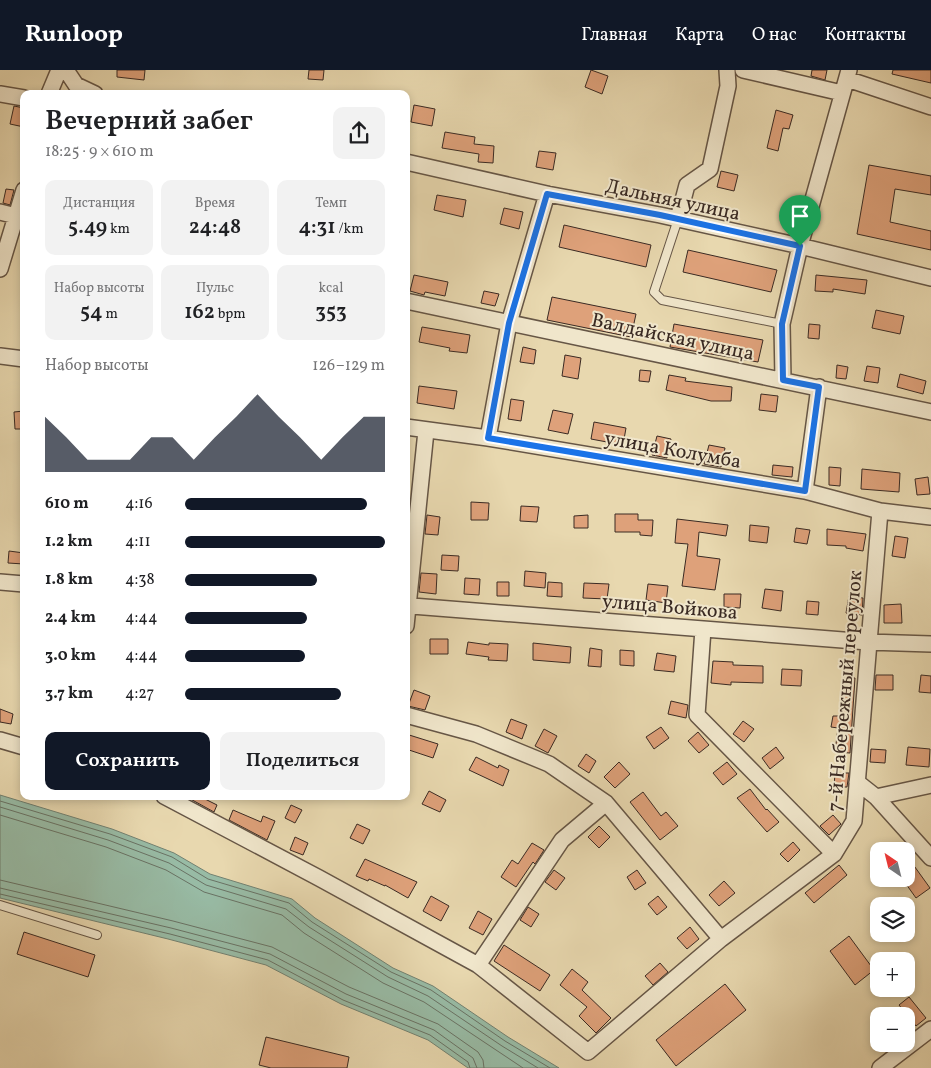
<!DOCTYPE html>
<html lang="ru">
<meta charset="utf-8">
<style>
:root{--surface:#fff;--page:#f2f2f2;--text:#202124;--muted:#757577;--accent:#111827}
body{margin:0;font-family:Vollkorn,serif;background:var(--page);color:var(--text);height:100vh;display:flex;flex-direction:column;font-size:19px;white-space:nowrap}
*{box-sizing:border-box;margin:0}
p{font-size:16px;color:var(--muted)}
.icon{flex:none;width:28px;height:28px;fill:none;stroke:currentColor;stroke-width:2;stroke-linecap:round;stroke-linejoin:round}
.map{position:relative;flex:1;overflow:hidden}
.sheet{position:absolute;left:20px;top:20px;width:390px;height:710px;display:flex;flex-direction:column;background:var(--surface);border-radius:10px;box-shadow:0 2px 8px #0003}
.sheet>*{flex:none}
.needle{width:32px;rotate:325deg}
.controls{position:absolute;left:870px;top:772px;display:grid;gap:10px}
.controls a{display:grid;place-items:center;width:45px;height:45px;border-radius:10px;background:var(--surface);box-shadow:0 2px 8px #0003;font-size:25px}
.pin{position:absolute;display:grid;place-items:center;width:42px;height:42px;color:#fff;margin:-51px -21px;border-radius:50% 50% 50% 0;rotate:-45deg;box-shadow:0 0 5px #0007}
.pin .icon{rotate:45deg}
.round{display:grid;place-items:center;flex:none;width:52px;height:52px;border-radius:10px;background:var(--page)}
.headline{display:flex;align-items:center;justify-content:space-between;height:85px;padding:0 25px}
h1{font-size:28px;font-weight:600;line-height:38px}
.figures{display:grid;grid-template-columns:repeat(3,1fr);gap:8px;height:85px;padding:5px 25px}
.figures div{display:grid;align-content:center;border-radius:10px;background:var(--page);text-align:center}
.figures b{font-size:21px;font-weight:600}
.figures small{font-size:14px;font-weight:400}
.figures p{font-size:14px}
.chart{height:140px;padding:10px 25px}
.chart p{display:flex;justify-content:space-between}
.chart svg{width:100%;height:90px;margin-top:5px;fill:var(--accent);opacity:.7}
.cta{display:flex;gap:10px;margin-top:auto;padding:10px 25px}
.cta a{flex:1;height:58px;border-radius:10px;background:var(--accent);color:#fff;font-size:20px;font-weight:600;line-height:58px;text-align:center}
.cta a+a{background:var(--page);color:var(--text)}
ul{padding:0 25px;list-style:none;font-size:16px}
li{display:grid;grid-template-columns:80px 60px 1fr;align-items:center;height:38px}
li i{height:12px;border-radius:6px;background:var(--accent)}
header{display:flex;align-items:center;gap:30px;box-sizing:border-box;height:70px;padding:0 25px;background:var(--accent);color:#fff}
header strong{font-size:24px}
nav{display:flex;gap:28px;margin-inline-start:auto;font-size:18px}
.map>svg:first-child{display:block}
.water{fill:#98bba5;stroke:#728171}
.lines{fill:none;stroke-linecap:round;stroke-linejoin:round}
.shore{stroke:#697264;stroke-width:1}
.building{fill:#dea17a;stroke:#3a2a23}
.service-casing{stroke:#665646;stroke-width:10}
.minor-casing{stroke:#665646;stroke-width:18}
.service{stroke:#f0e6cb;stroke-width:8}
.minor{stroke:#f0e6cb;stroke-width:15}
.route-casing{stroke:#fff;stroke-width:10}
.route{stroke:#1a73e8;stroke-width:6}
.labels{text-anchor:middle;stroke-width:4;stroke-linejoin:round;paint-order:stroke}
.street-label{font-size:20px;fill:#3a2a23;stroke:#f0e6cb}
</style>
<header>
<strong>Runloop</strong>
<nav><a>Главная</a><a>Карта</a><a>О нас</a><a>Контакты</a></nav>
</header>
<div class="map">
<svg width="931" height="998" viewBox="0 0 931 998">
<rect width="100%" height="100%" fill="#e8d8af"/>
<filter id="stains"><feTurbulence type="fractalNoise" baseFrequency=".004" numOctaves="4"/><feColorMatrix values="0 0 0 0 .2 0 0 0 0 .09 0 0 0 0 .02 0 0 0 .5 -.17"/></filter>
<radialGradient id="worn" r=".72"><stop offset=".6" stop-color="#630" stop-opacity="0"/><stop offset="1" stop-color="#630" stop-opacity=".3"/></radialGradient>
<!-- water -->
<path class="water" d="M0,725L112,759L174,783L210,804L292,829L315,848L393,898L433,916L508,967L559,998H468L428,970L341,934L266,895L168,869L0,828Z"/>
<g class="lines">
<!-- shore -->
<path class="shore" d="M0,731L110,764L172,787L208,809L289,833L312,852L391,902L431,920L505,971L550,998
M0,737L108,770L169,793L206,815L286,839L309,857L388,907L428,926L502,976L538,998
M0,745L106,777L166,800L204,822L282,845L304,863L383,913L424,932L523,998
M0,810L173,851L272,877L349,917L438,954L478,982L483,990L484,998
M0,818L171,858L270,884L346,924L434,960L473,988L477,998
M0,824L170,864L268,890L343,930L430,965L468,992L470,998"/>
</g>
<!-- building -->
<path class="building" d="M117,0H145L144,10L117,7Z
M309,0H324L323,10L308,9Z
M591,0L608,6L602,24L585,17Z
M812,0H827L825,10L811,6Z
M893,0H931V13L892,4Z
M414,35L435,39L432,56L411,52Z
M14,36L24,38V57L10,54Z
M776,40L793,45L789,59L783,58L778,81L767,78Z
M445,62L475,67L474,74L494,76L493,93L478,92L479,84L442,78Z
M539,81L556,83L553,100L536,97Z
M869,95L931,106V125L895,119L890,152L931,161V180L857,164Z
M721,101L738,105L734,121L717,117Z
M6,119L14,120L10,135L3,133Z
M437,125L466,130L463,147L434,140Z
M504,138L523,142L519,159L500,154Z
M564,155L651,175L646,197L559,177Z
M688,180L777,200L771,222L683,202Z
M414,205L448,212L445,226L425,222L424,225L410,221Z
M816,205L867,210L865,224L833,219V222L815,221Z
M484,221L499,224L495,236L481,233Z
M552,227L636,244L631,267L547,250Z
M876,240L904,246L900,264L872,258Z
M674,254L763,270L758,292L670,277Z
M809,254L820,255L819,269L808,268Z
M422,257L470,265L467,283L449,281L450,278L419,272Z
M523,277L536,280L534,294L520,292Z
M565,285L581,288L578,309L562,306Z
M837,295L848,297L846,309L836,308Z
M867,296L880,298L878,313L864,311Z
M640,300L651,301L649,312L639,311Z
M900,304L926,311L923,324L897,317Z
M669,305L686,308L685,311L732,317L731,331H711L666,320Z
M419,316L457,321L454,339L417,333Z
M761,324L778,326L776,342L759,340Z
M511,329L524,331L521,351L508,349Z
M553,340L573,344L568,364L548,360Z
M24,341V359H15L14,342Z
M594,352L626,358L623,375L591,369Z
M657,366L671,369L667,388L652,385Z
M709,375L725,378L721,397L704,394Z
M773,395L793,397L792,407L772,405Z
M829,397L841,398L840,416L829,415Z
M862,399L900,403L899,422L861,419Z
M928,407L930,424L917,425L915,409Z
M471,432L489,433L488,450H471Z
M521,436L539,437L537,452L520,451Z
M615,444H638V450H653L652,466L640,465V462H615Z
M427,445L440,447L438,465L425,464Z
M588,445V458H574V446Z
M677,449L728,455L726,466L699,462L697,486L720,489L715,520L682,516L688,474L675,473Z
M750,455L769,457L767,473L749,471Z
M796,458L810,460L807,474L794,472Z
M827,459L866,464L863,481L846,478V476L827,475Z
M895,466L908,468L905,488L892,486Z
M9,481L24,483V494L8,493Z
M442,485L459,486L458,501L441,500Z
M525,501L546,503L545,518L524,516Z
M421,503L437,504L436,524L419,522Z
M465,508L480,509L479,525L464,524Z
M497,512H509V526H497Z
M548,512L562,513V527L547,526Z
M584,513L609,514L607,529L583,528Z
M648,514L668,516L666,533L646,530Z
M765,519L783,521L781,541L762,538Z
M724,524H741L740,538L724,537Z
M849,526L863,528L862,545L846,543Z
M807,531L819,532L818,545L806,544Z
M901,534L902,553H884V535Z
M430,569H448V584H430Z
M468,572L489,575V573L508,574L507,591L488,590L489,587L466,584Z
M533,573L571,577L570,593L533,590Z
M590,578L602,580L601,597L588,596Z
M620,580L634,581V596L620,595Z
M657,583L676,586L674,602L654,600Z
M713,591L733,592V595L763,596V613L731,612V615L711,613Z
M782,599L802,600L801,616L781,615Z
M876,605H893V620H875Z
M921,605L931,606V623L919,622Z
M843,608H855L850,683L835,682L838,658L831,657L833,646H840Z
M414,620L430,626L425,640L408,636Z
M671,631L688,635L686,648L668,644Z
M0,639L13,644L11,654L0,652Z
M511,649L527,655L522,669L506,662Z
M743,651L754,659L744,672L733,664Z
M661,657L669,668L654,679L646,667Z
M544,659L557,666L548,683L535,676Z
M698,662L709,675L699,683L688,671Z
M406,664L438,674L433,688L406,679Z
M776,677L784,688L770,699L762,688Z
M908,677L930,679L929,697L906,695Z
M871,679L886,680L885,693L870,692Z
M586,684L596,691L589,703L578,696Z
M476,687L498,698L499,695L509,700L503,716L469,700Z
M619,692L630,704L615,718L604,707Z
M727,692L737,704L723,715L713,703Z
M835,703H849L847,717H834Z
M750,719L766,740L767,739L779,752L767,762L737,728Z
M429,721L446,730L440,742L422,734Z
M643,722L661,746L666,742L678,756L660,770L630,732Z
M185,726H199L217,735L214,742Z
M291,735L302,740L295,753L285,748Z
M233,740L261,752L263,746L275,751L267,770L229,750Z
M833,745L841,754L829,765L820,756Z
M357,754L370,760L363,774L350,768Z
M599,756L610,767L599,778L588,767Z
M295,767L308,773L303,785L290,780Z
M793,772L800,780L788,792L780,784Z
M532,773L544,780L535,794L533,792L516,817L501,807L512,790L518,794Z
M365,789L417,812L408,828L385,815V816L369,809L368,811L356,806Z
M912,793L930,818L916,828L906,814V798Z
M839,795L847,805L814,833L805,823Z
M554,800L565,808L556,820L545,812Z
M637,800L646,813L635,820L627,807Z
M724,811L735,823L719,836L709,825Z
M431,826L449,836L441,851L423,841Z
M658,826L667,837L657,845L648,834Z
M528,837L539,844L531,857L520,850Z
M478,841L492,849L483,865L469,858Z
M690,857L699,869L687,879L677,868Z
M24,862L95,885L88,907L17,884Z
M849,866L874,900L855,915L830,881Z
M504,875L550,905L540,921L494,891Z
M660,893L668,902L653,915L645,906Z
M572,899L588,912L582,920L611,948L596,963L579,946L587,937L560,915Z
M725,914L746,940L676,996L656,970Z
M909,927L926,948L916,956L899,935Z
M266,967L349,987L347,998H271L259,995Z"/>
<g class="lines">
<!-- service casing -->
<g class="service-casing">
<path id="service" d="M678,149L654,222L662,230L782,254
M0,835L97,865"/>
</g>
<!-- minor casing -->
<g class="minor-casing">
<path id="minor" d="M66,0L76,15L95,24
M743,0L842,23
M847,9L931,37
M0,24L24,28
M49,24L59,0
M406,92L547,124L660,145L800,176L931,208
M0,142L24,148
M678,149L687,115L710,99L728,16L727,0
M0,199L24,120
M406,231L931,342
M0,286L24,289
M783,310L782,254L800,176L849,0
M406,357L488,368L805,421L880,441L931,447
M488,368L509,253L547,124
M805,421L819,317
M0,512L24,514
M406,539L412,536L868,572L931,574
M406,556L426,361
M703,559L697,645L834,784
M406,645L476,664L549,694L606,733L721,869
M0,670L24,677
M857,712L876,727L931,788
M164,726L319,808L478,895L588,982L721,869L834,784L854,751L880,441
M876,727L931,715
M478,895L562,770L606,733
M880,998L931,959"/>
</g>
<!-- service -->
<use href="#service" class="service"/>
<!-- minor -->
<use href="#minor" class="minor"/>
</g>
<g class="lines">
<!-- route casing -->
<g class="route-casing">
<path id="route" d="M547,124L660,145L800,176L782,254L783,310L819,317L805,421L488,368L509,253Z"/>
</g>
<!-- route -->
<use href="#route" class="route"/>
</g>
<g class="labels">
<!-- street labels -->
<g class="street-label">
<text transform="translate(673 129) rotate(12)" y="7">Дальняя улица</text>
<text transform="translate(673 266) rotate(12)" y="7">Валдайская улица</text>
<text transform="translate(673 379) rotate(10)" y="7">улица Колумба</text>
<text transform="translate(670 536) rotate(5)" y="7">улица Войкова</text>
<text transform="translate(844 621) rotate(-85)" y="7">7-й Набережный переулок</text>
</g>
</g>
<rect width="100%" height="100%" filter="url(#stains)"/>
<rect width="100%" height="100%" fill="url(#worn)"/>
</svg>
<div class="controls">
<a><svg class="needle" viewBox="-14 -14 28 28"><path d="M0-13l5 13h-10z" fill="#e53935"/><path d="M0 13l5-13h-10z" fill="#757577"/></svg></a>
<a><svg class="icon" aria-label="layers" viewBox="0 0 24 24"><path d="M12 4l9 5-9 5-9-5zM3 14l9 5 9-5"/></svg></a>
<a>+</a>
<a>−</a>
</div>
<div class="pin" style="left:800px;top:176px;background:#1e9e55"><svg class="icon" aria-label="arrive" viewBox="0 0 24 24"><path d="M6 21V4h12l-3 4 3 4H6"/></svg></div>
<section class="sheet">
<div class="headline"><div><h1>Вечерний забег</h1><p>18:25 · 9 × 610 m</p></div><a class="round"><svg class="icon" aria-label="share" viewBox="0 0 24 24"><path d="M12 15V3M7 8l5-5 5 5M5 13v7h14v-7"/></svg></a></div>
<div class="figures">
<div><p>Дистанция</p><b>5.49<small> km</small></b></div>
<div><p>Время</p><b>24:48</b></div>
<div><p>Темп</p><b>4:31<small> /km</small></b></div>
</div>
<div class="figures">
<div><p>Набор высоты</p><b>54<small> m</small></b></div>
<div><p>Пульс</p><b>162<small> bpm</small></b></div>
<div><p>kcal</p><b>353</b></div>
</div>
<div class="chart"><p><span>Набор высоты</span>126–129 m</p>
<svg viewBox="0 0 160 44" preserveAspectRatio="none"><path d="M0 44V17L10 27L20 38L30 38L40 38L50 27L60 27L70 38L80 27L90 17L100 6L110 17L120 27L130 38L140 27L150 17L160 17V44z"/></svg>
</div>
<ul>
<li><b>610 m</b>4:16<i style="width:91%"></i></li>
<li><b>1.2 km</b>4:11<i style="width:100%"></i></li>
<li><b>1.8 km</b>4:38<i style="width:66%"></i></li>
<li><b>2.4 km</b>4:44<i style="width:61%"></i></li>
<li><b>3.0 km</b>4:44<i style="width:60%"></i></li>
<li><b>3.7 km</b>4:27<i style="width:78%"></i></li>
</ul>
<div class="cta"><a>Сохранить</a><a>Поделиться</a></div>
</section>
</div>
